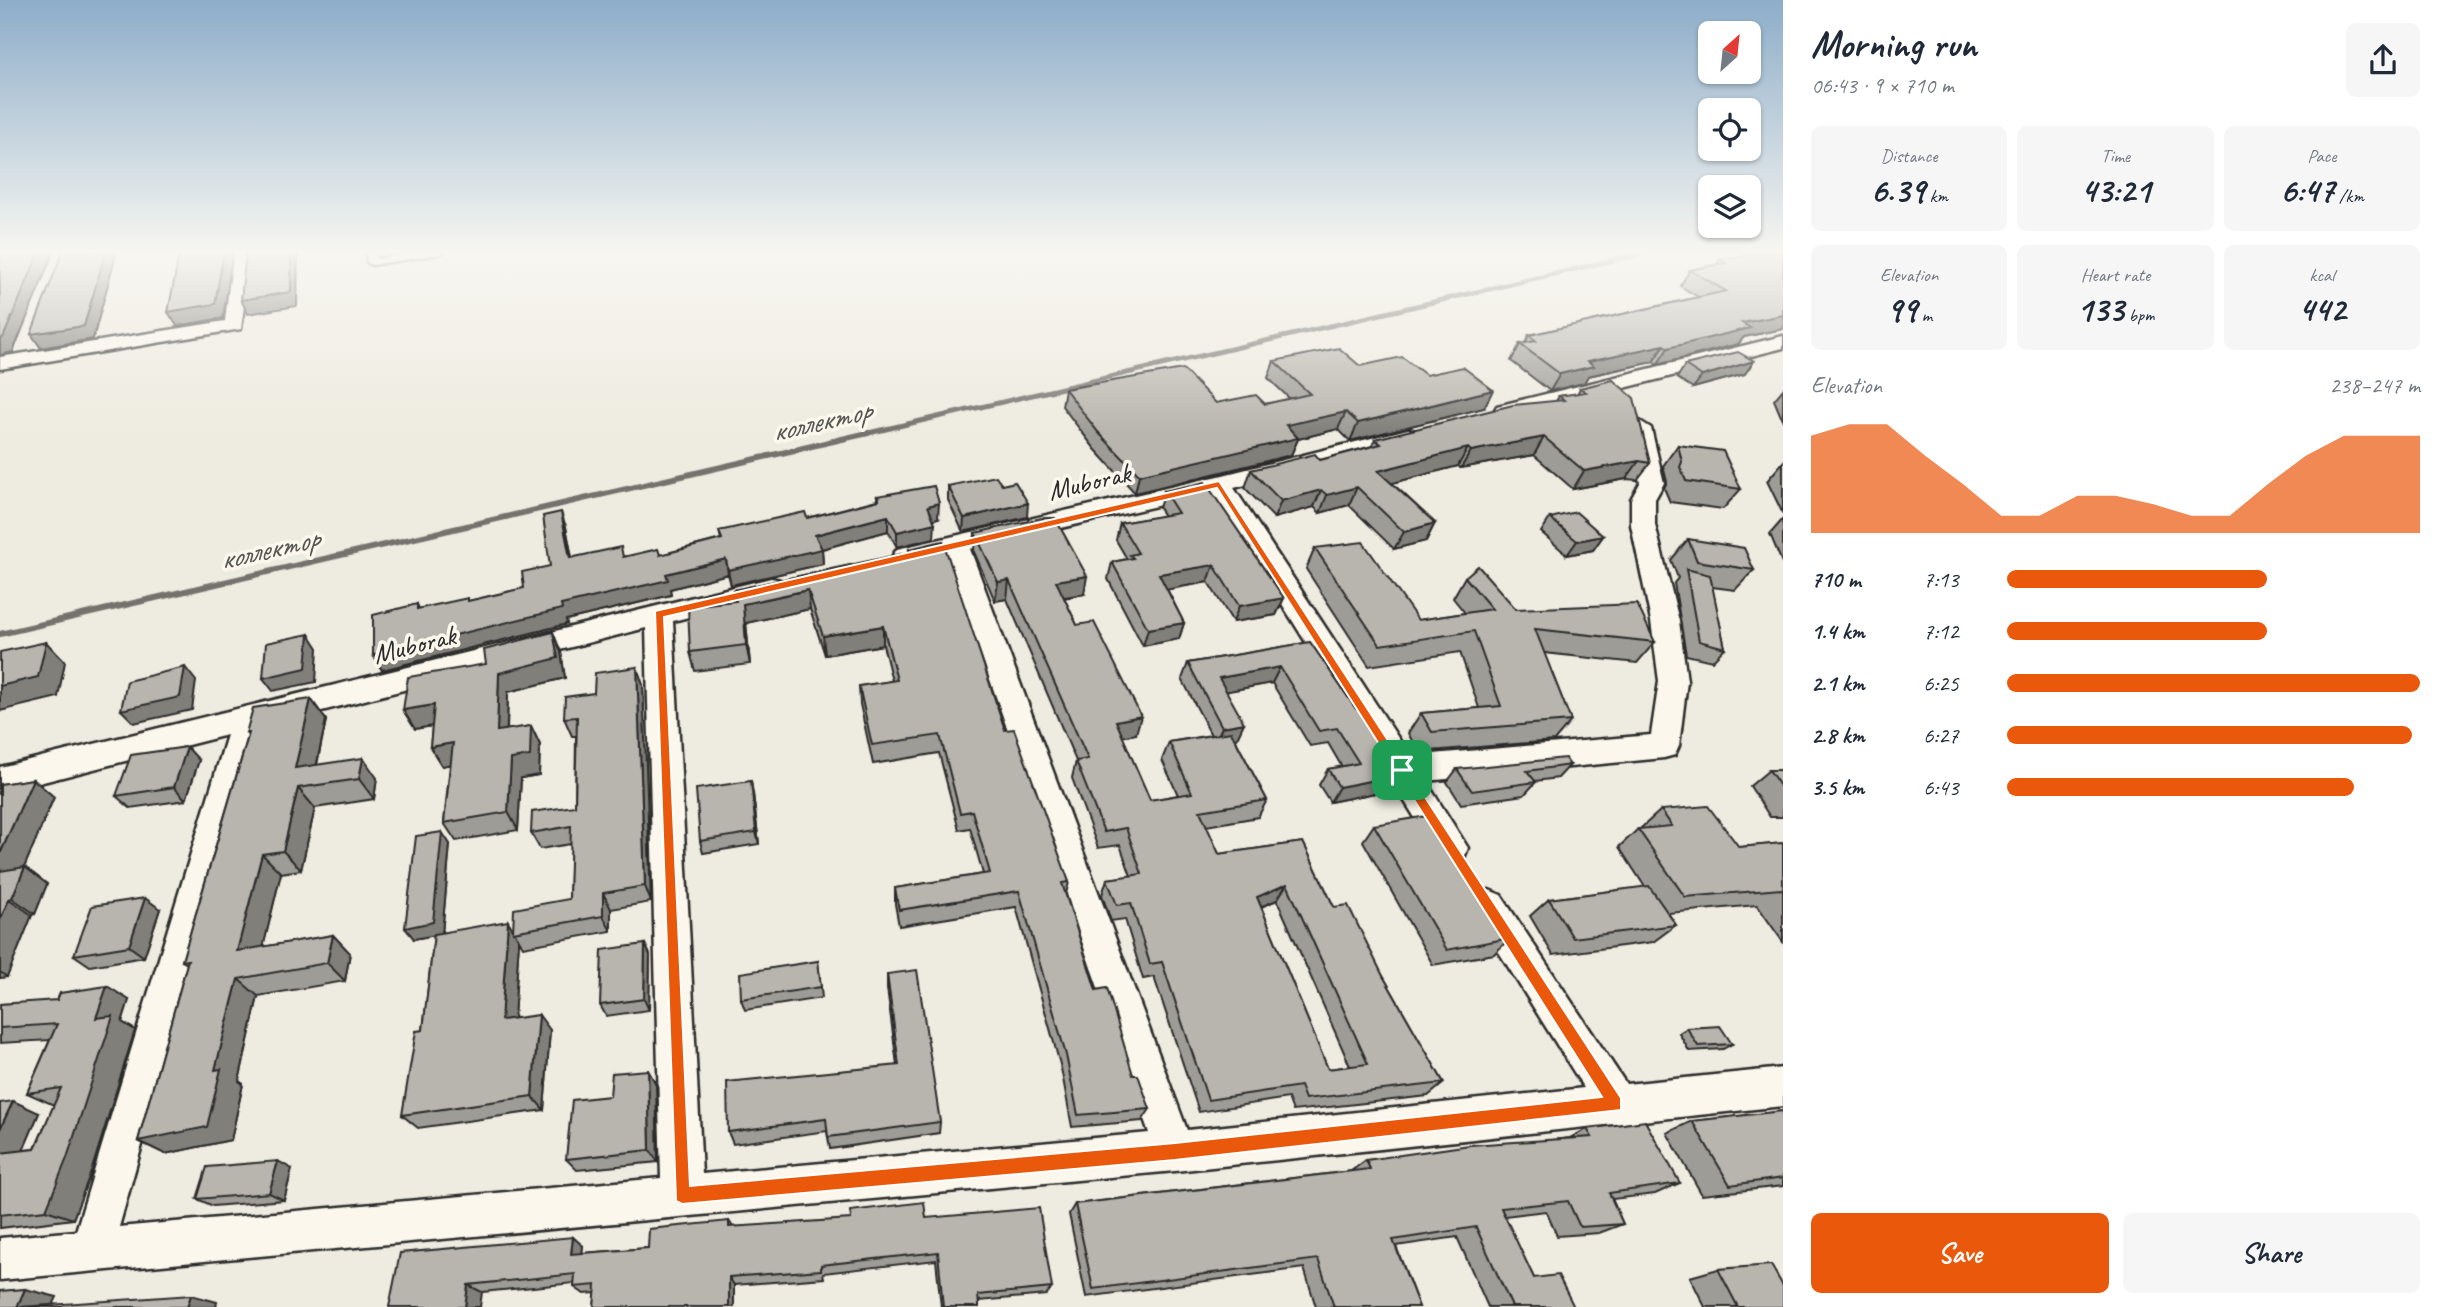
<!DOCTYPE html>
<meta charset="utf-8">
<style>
:root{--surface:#fff;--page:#f6f6f7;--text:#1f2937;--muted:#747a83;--accent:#ea580c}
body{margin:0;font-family:Caveat,sans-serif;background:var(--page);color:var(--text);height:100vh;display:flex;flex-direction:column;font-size:26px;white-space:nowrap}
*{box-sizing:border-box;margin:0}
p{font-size:23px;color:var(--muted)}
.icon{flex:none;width:38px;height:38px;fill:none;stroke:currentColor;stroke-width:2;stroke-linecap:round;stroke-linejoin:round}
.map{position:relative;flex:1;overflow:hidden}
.sheet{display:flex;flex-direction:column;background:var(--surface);width:665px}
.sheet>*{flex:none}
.needle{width:46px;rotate:27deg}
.tools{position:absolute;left:1698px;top:21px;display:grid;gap:14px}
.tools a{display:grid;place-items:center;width:63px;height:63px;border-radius:10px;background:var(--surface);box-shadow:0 2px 5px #0004;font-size:35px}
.pin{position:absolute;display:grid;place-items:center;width:60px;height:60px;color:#fff;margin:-30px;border-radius:14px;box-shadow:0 4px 10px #0006}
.round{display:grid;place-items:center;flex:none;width:74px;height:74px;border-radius:10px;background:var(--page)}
.overview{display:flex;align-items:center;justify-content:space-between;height:119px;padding:0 28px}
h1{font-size:38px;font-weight:700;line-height:52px}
.figures{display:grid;grid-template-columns:repeat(3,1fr);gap:10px;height:119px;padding:7px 28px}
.figures div{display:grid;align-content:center;border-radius:10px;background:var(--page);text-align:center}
.figures b{font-size:35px;font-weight:700}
.figures small{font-size:19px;font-weight:400}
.figures p{font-size:19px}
.chart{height:196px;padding:14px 28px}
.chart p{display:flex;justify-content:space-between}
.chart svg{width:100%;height:126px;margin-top:7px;fill:var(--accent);opacity:.7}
.button{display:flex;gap:14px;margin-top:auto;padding:14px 28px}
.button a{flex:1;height:80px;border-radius:10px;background:var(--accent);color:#fff;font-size:28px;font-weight:700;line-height:80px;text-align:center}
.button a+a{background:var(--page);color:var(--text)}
ul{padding:0 28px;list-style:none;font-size:23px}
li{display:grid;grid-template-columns:112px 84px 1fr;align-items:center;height:52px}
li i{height:18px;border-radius:9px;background:var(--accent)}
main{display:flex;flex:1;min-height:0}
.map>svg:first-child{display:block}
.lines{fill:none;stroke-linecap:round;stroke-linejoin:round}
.stream-far1{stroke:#74726e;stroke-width:5}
.stream{stroke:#74726e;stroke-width:6}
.lane-casing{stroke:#2b2b2b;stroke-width:5}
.street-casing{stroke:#2b2b2b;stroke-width:5}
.lane{fill:#fbf7ec;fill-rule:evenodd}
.street{fill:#fbf7ec;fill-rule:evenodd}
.wall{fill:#9e9c96;stroke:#2b2b2b;stroke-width:2;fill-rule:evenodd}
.shaded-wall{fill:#817f7a;stroke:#2b2b2b;stroke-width:2}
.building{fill:#b8b5ae;stroke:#2b2b2b;stroke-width:2;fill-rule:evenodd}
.route{fill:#ea580c;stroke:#fff;stroke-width:2;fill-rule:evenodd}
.labels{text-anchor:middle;stroke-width:7;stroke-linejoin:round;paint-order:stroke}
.street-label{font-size:28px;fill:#2b2b2b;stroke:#fbf7ec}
.water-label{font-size:30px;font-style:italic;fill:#555552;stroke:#fbf7ec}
</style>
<main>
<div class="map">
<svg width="1783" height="1307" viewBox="0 0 1783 1307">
<rect width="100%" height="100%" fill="#eeebe0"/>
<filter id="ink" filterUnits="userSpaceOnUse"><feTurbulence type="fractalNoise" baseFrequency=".0143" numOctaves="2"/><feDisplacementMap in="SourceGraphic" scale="14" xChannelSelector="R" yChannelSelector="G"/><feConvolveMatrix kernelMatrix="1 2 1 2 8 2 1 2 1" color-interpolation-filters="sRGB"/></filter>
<g filter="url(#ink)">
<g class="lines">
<!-- stream-far1 -->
<path class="stream-far1" d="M860,435L1653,251"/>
<!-- stream -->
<path class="stream" d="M0,634L868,433"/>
<!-- lane casing -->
<g class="lane-casing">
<path id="lane" d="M366,251H375L376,259L423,251H444L439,254L372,265L367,262Z"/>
</g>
<!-- street casing -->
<g class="street-casing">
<path id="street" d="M233,251H251L241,329L0,369V357L225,321Z
M1783,336V348L1505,418L1494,411L1497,406Z
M1640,421L1651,428L1664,483L1655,499V525L1679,621L1687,681L1679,746L1675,755L1664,758L1426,781L1468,848L1464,858L1452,863L1440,858L1213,493L970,549L1187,1130L1584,1088L1477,917L1472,906L1477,895L1489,890L1501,895L1626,1084L1783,1068V1106L1175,1171L0,1280V1238L76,1231L227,735L0,793V767L771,578L780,580L784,587L780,594L673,621L702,1174L1149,1133L946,554L906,564L897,561L893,555L897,549L1219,476L1408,429L1416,431L1419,436L1416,441L1234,488L1410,756L1651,735L1659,681L1651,621L1631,525V499L1640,483L1629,428ZM646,628L661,1178L119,1227L259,727Z"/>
</g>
<!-- lane -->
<use href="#lane" class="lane"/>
<!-- street -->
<use href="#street" class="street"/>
</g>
<!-- wall -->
<path class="wall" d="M1783,251V329L1744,337L1738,344L1657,365L1653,362L1588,376L1584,383L1550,391L1511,361L1520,344L1525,343L1529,335L1698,297L1680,286L1690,270L1716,265L1720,259Z
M1274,361L1360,366L1426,375L1484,408L1350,441L1338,429L1298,439L1291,455L1135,493L1095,449L1062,406L1065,389L1216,403L1265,404L1290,399L1268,378Z
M1685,365L1745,374L1693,388L1677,378Z
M1613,380L1650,463L1637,480L1626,479L1573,489L1534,455L1461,468L1458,466L1392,483L1435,523L1426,541L1394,549L1349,505L1320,513L1314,507L1274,518L1245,488L1251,470L1320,460L1372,446L1375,439L1556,401L1559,396L1577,394L1580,388Z
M1783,389V421L1774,400Z
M1678,445L1741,489L1723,509L1670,502L1664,488L1667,482L1663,466Z
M1783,462V514L1767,481Z
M948,486L1027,517L963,532L948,500Z
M1164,491L1284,598L1276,615L1233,622L1208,582L1167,589L1184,623L1179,639L1143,646L1108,579L1112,562L1127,559L1116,540L1120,523L1164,516L1159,508Z
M877,496L938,518L933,519L934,538L897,547L888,531L822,549L823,564L731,585L728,574L670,589L671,595L566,620L567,624L382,670L373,655L417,604L419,609L469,601L524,588L550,566L566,527L572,558L660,555L721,539L719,531L807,518L877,500Z
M1550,518L1603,536L1593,550L1567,555L1541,532Z
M1783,519V565L1770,534Z
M975,533L1084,594L1064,598L1077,625L1136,734L1122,736L1150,800L1178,795L1162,760L1169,742L1211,735L1182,679L1188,663L1310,642L1356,709L1405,774L1395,789L1330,802L1319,785L1328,769L1342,767L1328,743L1310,746L1272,683L1226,691L1237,738L1235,739L1267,800L1258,817L1206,826L1219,854L1303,842L1334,907L1383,976L1444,1083L1428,1096L1293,1111L1288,1098L1199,1112L1154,977L1143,979L1125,919L1111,921L1102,895L1107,879L1131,876L1120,845L1098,848L1072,778L1076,761L1007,599L995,601L974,552ZM1277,900L1350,1066L1328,1069L1261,907Z
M1688,539L1754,570L1735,590L1712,587L1725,648L1712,661L1686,655L1674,583L1678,578L1671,560Z
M1315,548L1418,620L1465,613L1453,598L1465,577L1516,609L1655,642L1637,663L1544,653L1571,721L1554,741L1418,752L1408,733L1421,713L1479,708L1460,652L1369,666L1306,569Z
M909,549L1005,730L1069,882L1066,894L1096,990L1133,1075L1150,1109L1142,1121L1072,1127L1061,1068L1016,907L899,926L895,904V888L983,874L970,828L959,830L939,753L873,764L860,704L859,686L892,681L883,645L825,655L810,609L746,623L750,664L695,671L690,652L735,601L733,590L909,553Z
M561,652L565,678L508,692L507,730L531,726L540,745L539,775L521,778L518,830L456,841L444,823L450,764L442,766L430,747L432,726L415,729L403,710Z
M643,685L651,902L611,909V931L523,947L519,940L514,1018L550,1030L544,1110L418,1128L402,1115L423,1030L434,935L414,939L450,844L442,933L513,930L569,899L571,844L540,849L531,833L575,806L576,736H572L564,718L594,693Z
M311,699L326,720L317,765L377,778L374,799L315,808L301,870L281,873L263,947L333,935L350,953L345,981L258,996L239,1081L243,1084L231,1140L165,1154L138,1141L187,964L182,961L248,736L246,733Z
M199,760L186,800L130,808L116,796Z
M1570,765L1558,778L1535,781L1536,782L1524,795L1461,804L1447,782L1457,769Z
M1769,770H1783V817H1770L1750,786Z
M33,779L54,797L24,867L47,884L35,914L32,915L7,977L0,978V784Z
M753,794L759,844L703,853L700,841Z
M1661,810L1739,847L1783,843V942L1757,905L1668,913L1676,925L1653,942L1553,955L1530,916L1549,899L1645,887L1619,847L1638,829H1642L1641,828Z
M1374,825L1510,938L1494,954L1433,965L1363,841Z
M160,909L144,957L90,966L74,955Z
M645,944L650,955L649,1010L606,1016L600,1005Z
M818,961L822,998L745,1010L741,999Z
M887,974L940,1122L939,1133L830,1149L827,1131L733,1144L728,1132L897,1065L887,988Z
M129,1000L122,1022L135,1030L92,1169L73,1219L0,1228V1103L39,1113L23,1150L35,1149L54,1105L27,1093L50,1040L0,1043V1004Z
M1687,1028L1732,1044L1723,1049L1689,1051L1679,1033Z
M656,1084L658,1162L577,1170L566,1159L610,1096Z
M1783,1111V1186L1702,1195L1667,1133L1692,1121Z
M1587,1129L1680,1183L1655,1194L1612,1199L1623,1224L1599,1233L1557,1236L1546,1211L1504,1216L1534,1278L1574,1307H1488L1457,1237L1396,1246L1419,1307H1316L1304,1268L1086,1297L1069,1214L1075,1204L1351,1171L1366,1160L1570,1138Z
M292,1169L284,1200L213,1206L197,1199Z
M926,1218L1052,1288L1046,1295L979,1301V1307H941L936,1260L823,1273L824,1278L734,1285V1307H594L596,1293L584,1294L574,1287V1283L482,1292L389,1307L583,1246L582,1253L648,1248L729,1221L733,1227Z
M1718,1269L1783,1307H1705L1690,1277Z"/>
<!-- shaded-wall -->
<path class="shaded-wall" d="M40,251H54L13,352L0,355V339Z
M106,251H117L93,339L41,348L31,334Z
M224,251H233L223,318L177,326L168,312Z
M291,251H298L297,306L248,314L241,300Z
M1783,315V329L1744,337L1738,344L1657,365L1668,348L1742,323Z
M1664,345L1653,362L1588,376L1584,383L1550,391L1560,374L1588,361Z
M1754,361L1745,374L1693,388L1702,376Z
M1493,390L1484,408L1350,441L1358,423Z
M1346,412L1338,429L1298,439L1291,455L1135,493L1139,475L1286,425Z
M1544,437L1534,455L1461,468L1471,451Z
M1468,448L1458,466L1370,489L1378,471Z
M1639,461L1626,479L1573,489L1584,471Z
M1357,487L1349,505L1320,513L1327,495Z
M1321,490L1314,507L1274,518L1281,501Z
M939,503L938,518L928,521V506Z
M1028,503L1027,517L963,532L964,518Z
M561,512L566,527L575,573L570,558Z
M888,516V531L822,549L823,564L731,585L728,570L815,535Z
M935,523L934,538L897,547V532Z
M1435,523L1426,541L1394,549L1404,532Z
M1603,536L1593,550L1567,555L1577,541Z
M726,559L728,574L670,589L671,595L566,620L567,624L382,670L373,655L561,605L666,574Z
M1214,565L1208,582L1154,592L1159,574Z
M1087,576L1084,594L1052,599L1056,581Z
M1009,580L1007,599L995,601L998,582Z
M808,590L810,609L746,623L750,664L746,645L743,604Z
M1284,598L1276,615L1233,622L1239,606Z
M1184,623L1179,639L1143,646L1148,629Z
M883,626V645L825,655L823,636Z
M553,632L561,652L565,678L508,692L506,750L497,731L499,673Z
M309,634L318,648L316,682L273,691L263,678Z
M46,642L65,662L58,697L0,711V686Z
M185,667L196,681L192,710L134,723L121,710Z
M637,667L643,685L651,902L645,886Z
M1280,667L1272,683L1213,694L1219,678Z
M311,699L326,720L312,786L295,768Z
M434,705L445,724L415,729L403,710Z
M1141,716L1136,734L1111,739L1116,721Z
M1244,723L1237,738L1215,742L1222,727Z
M531,726L540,745L539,775L521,778L518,830L508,812L511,759Z
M453,743L463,762L442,766L430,747Z
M187,747L199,760L186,800L174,787Z
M363,758L377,778L374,799L359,779Z
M1405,774L1395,789L1330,802L1339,787Z
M33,779L54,797L15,889L0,878V854Z
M751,781L753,794L759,844L756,832Z
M298,788L315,808L301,870L283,851Z
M442,832L450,844L442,934L414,939L405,928Z
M262,854L281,873L258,969L237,951Z
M25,867L47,884L35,914L12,898Z
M1287,884L1277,900L1248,912L1257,897Z
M603,893L611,909V931L603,916Z
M145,898L160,909L144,957L129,946Z
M9,899L32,915L7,977L0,972V920Z
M508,921L519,940L513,1035L501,1020Z
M333,935L350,953L345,981L327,963Z
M645,944L650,955L649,1010L644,999Z
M238,979L258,996L239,1081L243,1084L231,1140L165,1154L138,1141L215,1070Z
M107,986L129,1000L122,1022L135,1030L92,1169L73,1219L46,1210L96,1018Z
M539,1015L550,1030L544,1110L532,1096Z
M648,1070L656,1084L658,1162L650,1150Z
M13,1101L39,1113L17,1165L0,1159V1129Z
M278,1161L292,1169L284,1200L269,1193Z
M573,1237L583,1246L581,1262L571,1254Z
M729,1277L734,1285V1307H729Z
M468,1285L482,1292L480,1307H465Z
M25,1289L57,1297L52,1307H17Z
M191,1295L217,1302L216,1307H187Z"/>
<!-- building -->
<path class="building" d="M0,251H40L3,338L0,339Z
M63,251H106L84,326L31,334Z
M180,251H224L215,304L168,312Z
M246,251H291V292L241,300Z
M1775,251H1783V315L1742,323L1750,328L1668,348L1664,345L1588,361L1594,366L1560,374L1520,344L1536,341L1529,335L1726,291L1690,270L1726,263L1720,259Z
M1339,348L1360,366L1402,357L1426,375L1463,367L1493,390L1358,423L1346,412L1286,425L1298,438L1139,475L1098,432L1065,389L1183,369L1216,403L1256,395L1265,404L1310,394L1274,361Z
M1738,352L1754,361L1702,376L1685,365Z
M1613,380L1634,398L1650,463L1639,461L1584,471L1544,437L1471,451L1468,448L1378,471L1435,523L1404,532L1357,487L1327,495L1321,490L1281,501L1251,470L1315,454L1320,460L1381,444L1375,439L1513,405L1564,400L1559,396L1586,392L1580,388Z
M1678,445L1723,451L1741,489L1686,481L1680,467L1682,462Z
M996,476L1002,485L1015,482L1028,503L964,518L948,486Z
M1205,482L1284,598L1239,606L1214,565L1159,574L1184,623L1148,629L1112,562L1133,558L1130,555L1138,553L1120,523L1178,513L1164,491Z
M934,486L939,503L928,506L935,523L897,532L888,516L815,535L822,549L728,570L726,559L666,574L668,580L561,605L562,609L373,655V615L417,604V609L468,598V601L524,588L522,572L550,566L543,516L561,512L570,558L621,547L623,557L658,549L660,555L722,539L719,531L805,512L807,518L879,500L877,496Z
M1576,512L1603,536L1577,541L1550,518Z
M1042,518H1055L1087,576L1056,581L1077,625L1094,622L1141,716L1116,721L1150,800L1192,793L1169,742L1231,732L1267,800L1200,811L1219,854L1303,842L1334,907L1348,905L1383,976L1444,1083L1305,1099L1300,1086L1208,1100L1162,962L1150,964L1131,903L1117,905L1107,879L1142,874L1126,828L1104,832L1076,761L1088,759L1009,580L998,582L975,533ZM1287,884L1368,1064L1328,1069L1257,897Z
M1688,539L1744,548L1754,570L1697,561Z
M943,541L1005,730L1014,729L1069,882L1062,883L1096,990L1107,988L1133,1075H1138L1150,1109L1078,1115L1066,1055L1019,891L899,910L895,888L990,873L972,811L960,813L940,735L872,745L859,686L897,680L883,626L823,636L808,590L743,604L746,645L690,652L688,606L736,601L733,590L911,552L909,549Z
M1363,542L1418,620L1492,609L1465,577L1478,566L1516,609L1637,604L1655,642L1535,629L1571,721L1432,732L1421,713L1501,706L1474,631L1380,645L1315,548Z
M1686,569L1710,575L1725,648L1699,641Z
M553,632L558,658L499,673L497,731L531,726L530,756L511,759L508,812L444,823L453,743L430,747L434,705L403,710L408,677L486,664L484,650Z
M309,634L306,668L263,678L266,643Z
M46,642L38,677L0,686V652Z
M1310,642L1356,709L1363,708L1405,774L1339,787L1328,769L1359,763L1337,728L1319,731L1280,667L1219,678L1244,723L1222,727L1188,663Z
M185,667L180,697L121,710L127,681Z
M637,667L645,886L603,893V916L513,932L514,909L569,899L571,826L531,833L532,812L575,806L577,717L564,718L565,697L594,693L595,673Z
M311,699L295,768L363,758L359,779L298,788L283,851L262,854L237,951L333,935L327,963L238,979L215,1070L221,1069L207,1127L138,1141L188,960L182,961L249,733H246L253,708Z
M187,747L174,787L116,796L131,755Z
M1565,758L1570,765L1527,771L1536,782L1472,791L1457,769Z
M1769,770H1783V790Z
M33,779L0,854V784Z
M751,781L756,832L700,841L696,789Z
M1708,806L1739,847L1783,843V891L1781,889L1685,897L1638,829L1672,826L1661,810Z
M1432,815L1510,938L1447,950L1374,825Z
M442,832L433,922L405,928L416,836Z
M25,867L12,898L9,899L0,920V871Z
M1649,886L1676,925L1573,938L1549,899Z
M145,898L129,946L74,955L92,906Z
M508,921L501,1020L539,1015L532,1096L402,1115L416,1031L423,1030L434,934Z
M645,944L644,999L600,1005L602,950Z
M818,961L821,987L741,999L740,973Z
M917,970L940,1122L828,1137L826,1119L728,1132L727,1082L899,1065L887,974Z
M107,986L96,1018L113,1016L67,1158L46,1210L0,1215V1153L35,1149L61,1088L27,1093L57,1024L0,1028V1004L57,1000L60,993Z
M1720,1026L1732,1044L1698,1046L1687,1028Z
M648,1070L650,1150L566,1159L572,1100L610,1096L612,1073Z
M13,1101L0,1129V1103Z
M1783,1111V1178L1730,1185L1692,1121Z
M1645,1121L1680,1183L1609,1193L1623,1224L1580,1227L1568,1201L1501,1208L1534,1278L1558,1275L1574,1307H1512L1476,1227L1393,1240L1419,1307H1334L1318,1259L1093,1289L1075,1204L1370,1169L1366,1160L1470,1145L1592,1137L1587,1129Z
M278,1161L269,1193L197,1199L207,1167Z
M924,1202L926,1218L1039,1208L1052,1288L978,1295L979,1307H943L938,1252L821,1265V1270L729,1277V1307H594L596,1285L574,1287L575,1274L468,1285L465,1307H389L400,1253L573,1237L571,1254L648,1248L649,1229L729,1221V1227L851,1219L850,1211Z
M1771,1265L1783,1286V1307H1738L1718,1269Z
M25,1289L17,1307H0V1291Z
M191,1295L187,1307H20Z"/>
</g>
<!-- sky -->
<linearGradient id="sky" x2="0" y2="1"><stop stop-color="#8dadc9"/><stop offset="0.58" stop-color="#f7f6f1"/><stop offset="1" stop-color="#f7f6f1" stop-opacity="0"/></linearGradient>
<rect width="1783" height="434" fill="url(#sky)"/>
<!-- route -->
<path class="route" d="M1219,481L1621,1098V1110L1175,1160L682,1204L676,1201L655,611ZM1217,488L1602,1097L1175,1143L690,1186L664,617Z"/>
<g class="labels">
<!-- street labels -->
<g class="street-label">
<text transform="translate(1089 481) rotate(-13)" y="10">Muborak</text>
<text transform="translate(414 644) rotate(-14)" y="10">Muborak</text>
</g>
<!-- water labels -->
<g class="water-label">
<text transform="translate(821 421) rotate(-13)" y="10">коллектор</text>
<text transform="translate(269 549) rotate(-13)" y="10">коллектор</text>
</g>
</g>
</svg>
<div class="tools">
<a><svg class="needle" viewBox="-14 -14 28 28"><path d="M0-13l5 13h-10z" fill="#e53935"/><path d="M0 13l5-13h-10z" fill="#747a83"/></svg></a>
<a><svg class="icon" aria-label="locate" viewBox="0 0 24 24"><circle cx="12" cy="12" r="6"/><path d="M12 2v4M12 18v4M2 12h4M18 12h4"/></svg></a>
<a><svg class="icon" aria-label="layers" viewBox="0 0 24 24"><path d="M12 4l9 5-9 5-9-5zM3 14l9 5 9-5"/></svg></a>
</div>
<div class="pin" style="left:1402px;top:770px;background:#1e9e55"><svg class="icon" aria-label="arrive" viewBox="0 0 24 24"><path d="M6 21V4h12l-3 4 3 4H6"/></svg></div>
</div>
<section class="sheet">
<div class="overview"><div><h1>Morning run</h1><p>06:43 · 9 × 710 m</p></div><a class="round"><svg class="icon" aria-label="share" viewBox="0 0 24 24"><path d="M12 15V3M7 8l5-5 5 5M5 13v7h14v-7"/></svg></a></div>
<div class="figures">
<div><p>Distance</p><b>6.39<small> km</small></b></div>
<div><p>Time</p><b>43:21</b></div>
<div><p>Pace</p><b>6:47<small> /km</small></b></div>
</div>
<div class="figures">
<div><p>Elevation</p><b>99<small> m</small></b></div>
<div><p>Heart rate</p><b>133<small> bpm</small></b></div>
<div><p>kcal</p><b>442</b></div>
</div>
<div class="chart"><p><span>Elevation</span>238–247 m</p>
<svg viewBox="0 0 160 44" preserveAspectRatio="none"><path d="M0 44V10L10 6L20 6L30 17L40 27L50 38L60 38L70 31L80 31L90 34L100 38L110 38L120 27L130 17L140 10L150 10L160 10V44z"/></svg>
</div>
<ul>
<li><b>710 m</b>7:13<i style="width:63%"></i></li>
<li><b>1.4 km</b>7:12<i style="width:63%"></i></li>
<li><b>2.1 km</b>6:25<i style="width:100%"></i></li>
<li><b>2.8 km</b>6:27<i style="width:98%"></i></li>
<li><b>3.5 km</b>6:43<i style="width:84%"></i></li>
</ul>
<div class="button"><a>Save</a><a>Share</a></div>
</section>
</main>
